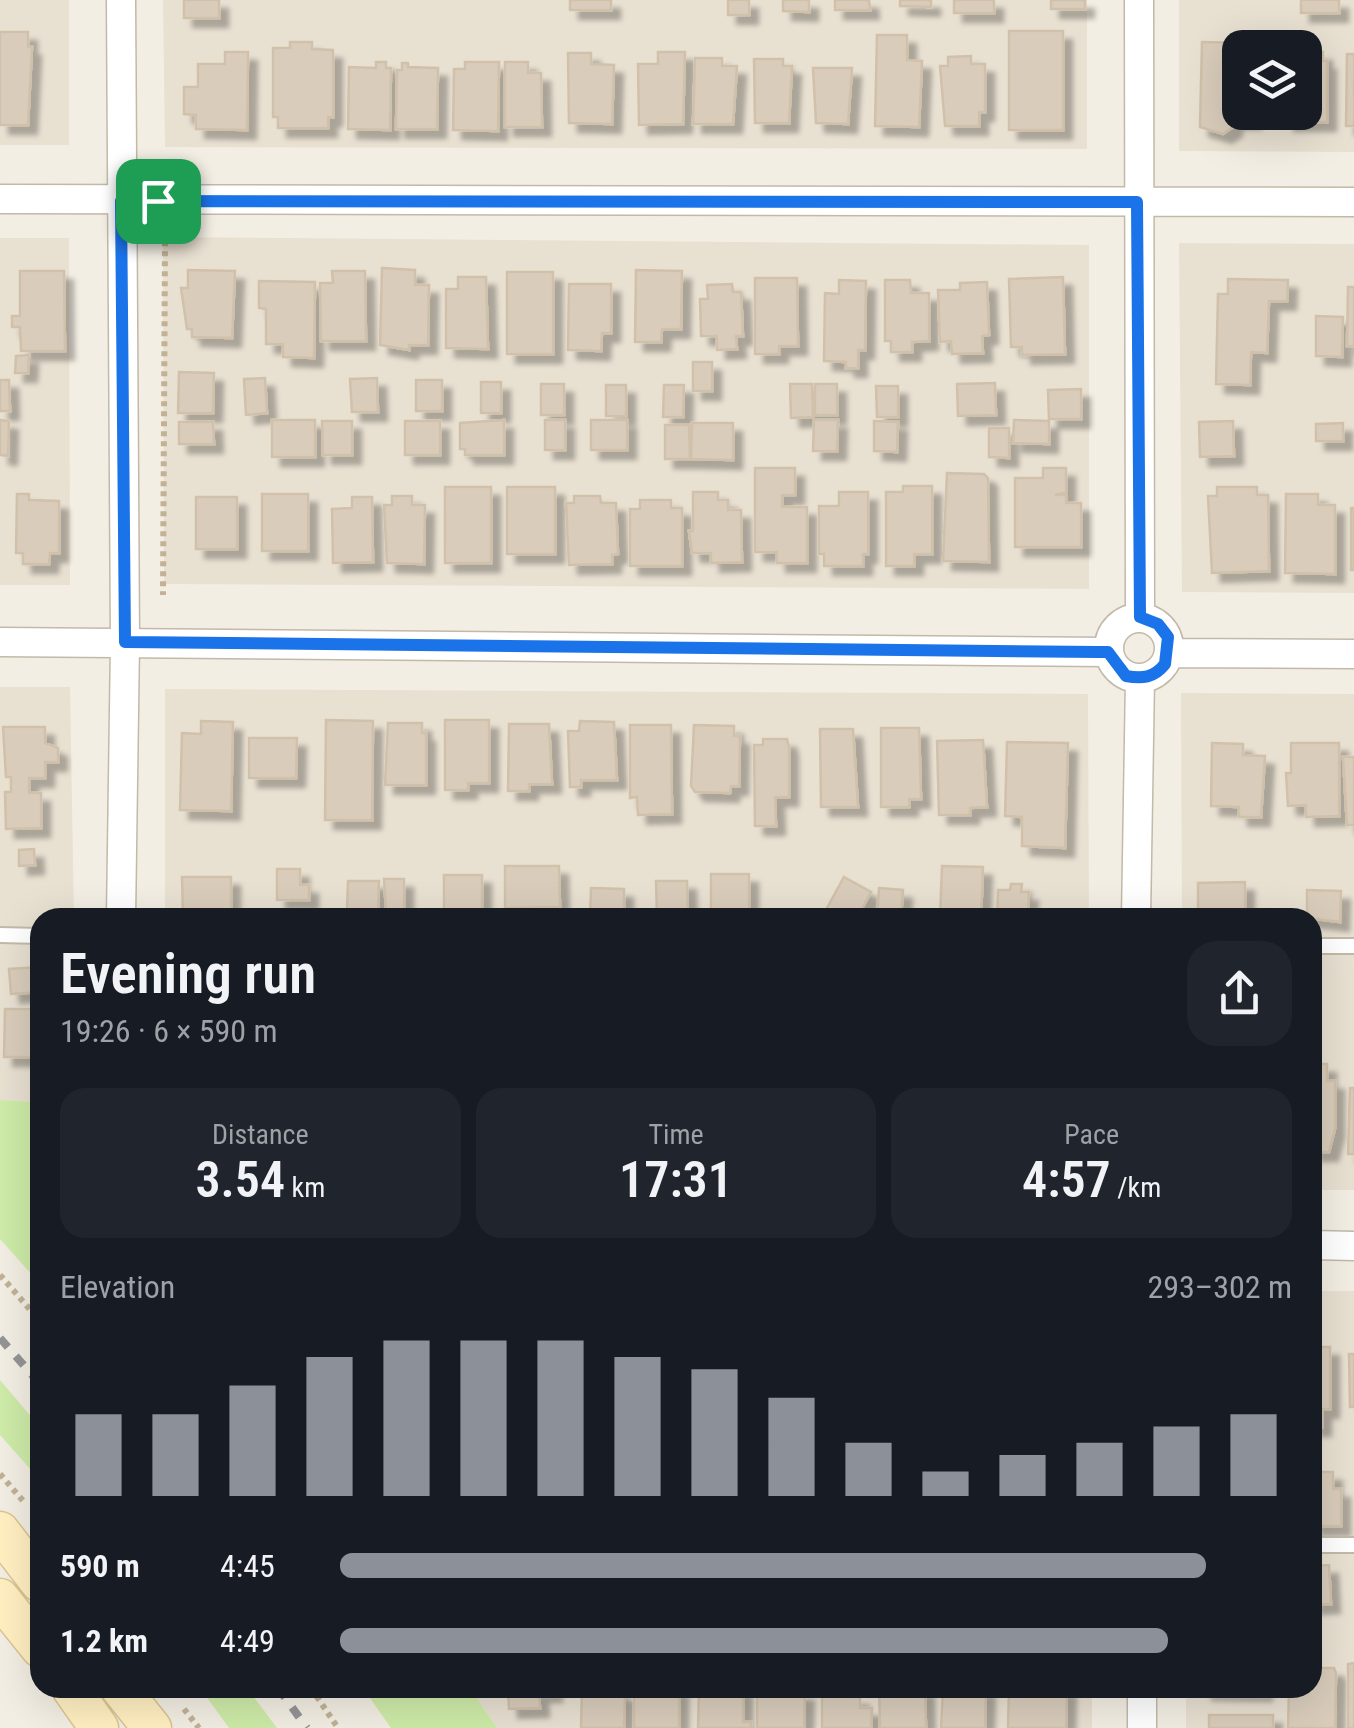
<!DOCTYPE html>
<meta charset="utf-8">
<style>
:root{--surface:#171b24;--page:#20242c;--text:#f1f3f6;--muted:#9ea1a6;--accent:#8c9099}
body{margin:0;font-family:"Roboto Condensed",sans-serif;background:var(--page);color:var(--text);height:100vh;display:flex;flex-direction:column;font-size:38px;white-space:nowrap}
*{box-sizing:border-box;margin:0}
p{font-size:32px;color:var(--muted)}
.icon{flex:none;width:55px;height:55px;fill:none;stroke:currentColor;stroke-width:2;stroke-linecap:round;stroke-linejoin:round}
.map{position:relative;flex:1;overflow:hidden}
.sheet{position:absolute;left:30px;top:908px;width:1292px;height:790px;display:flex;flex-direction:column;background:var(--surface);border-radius:30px;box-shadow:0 10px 40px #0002}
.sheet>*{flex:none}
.fabs{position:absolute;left:1222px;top:30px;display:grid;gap:20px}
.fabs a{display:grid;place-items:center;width:100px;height:100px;border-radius:20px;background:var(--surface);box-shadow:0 10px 40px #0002;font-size:50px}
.pin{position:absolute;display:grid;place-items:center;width:85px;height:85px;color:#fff;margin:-42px;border-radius:20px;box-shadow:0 5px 15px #0006}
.round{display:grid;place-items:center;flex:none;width:105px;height:105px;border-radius:30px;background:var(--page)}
.overview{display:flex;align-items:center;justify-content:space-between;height:170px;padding:0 30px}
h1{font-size:55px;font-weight:600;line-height:75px}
.metrics{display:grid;grid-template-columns:repeat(3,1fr);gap:15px;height:170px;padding:10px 30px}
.metrics div{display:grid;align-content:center;border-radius:25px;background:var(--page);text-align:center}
.metrics b{font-size:50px;font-weight:600}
.metrics small{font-size:28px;font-weight:400}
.metrics p{font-size:28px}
.chart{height:280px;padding:20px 30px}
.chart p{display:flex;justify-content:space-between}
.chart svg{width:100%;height:180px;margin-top:10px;stroke:var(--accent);stroke-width:6}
ul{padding:0 30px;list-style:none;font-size:32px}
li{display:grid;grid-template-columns:160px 120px 1fr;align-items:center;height:75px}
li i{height:25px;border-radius:12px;background:var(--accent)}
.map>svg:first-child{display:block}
.residential{fill:#e8e0d1;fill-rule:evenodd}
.green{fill:#ceeba8}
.building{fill:#d9ccbb;stroke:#d1c1aa;stroke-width:2.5;filter:url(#shadow)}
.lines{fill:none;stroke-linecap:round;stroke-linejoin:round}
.service-casing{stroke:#c2b9a8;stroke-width:18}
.minor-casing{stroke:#c2b9a8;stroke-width:31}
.secondary-casing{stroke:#dac591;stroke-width:41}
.path{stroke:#c2b195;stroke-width:6;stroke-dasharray:5 5;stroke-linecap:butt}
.service{stroke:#fff;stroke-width:14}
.minor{stroke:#fff;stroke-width:28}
.secondary{stroke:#ffefc1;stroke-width:38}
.rail{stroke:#949494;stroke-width:8;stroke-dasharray:12 12;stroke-linecap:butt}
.route-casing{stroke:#fff;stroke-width:20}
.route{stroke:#1a73e8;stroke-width:12}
</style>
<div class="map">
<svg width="1354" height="1728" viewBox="0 0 1354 1728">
<defs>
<filter id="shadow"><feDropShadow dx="9" dy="9" stdDeviation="2.5" flood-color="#0004"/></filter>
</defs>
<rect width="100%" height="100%" fill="#f3eee3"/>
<!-- residential -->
<path class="residential" d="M0,0H69V145H0Z
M163,0H1087V149L165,147Z
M1179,0H1354V152L1179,151ZM1240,48H1305V112H1240Z
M163,237L1089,245V589L164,584Z
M0,238H69L70,585H0Z
M1179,243L1354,244V593L1182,592Z
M0,687H70L74,917L40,918V1102L0,1100Z
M165,689L1088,694L1089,917H165Z
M1181,693L1354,694V1190H1313L1312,918L1182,917Z
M1313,1291H1354V1728H1186V1688H1312Z
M470,1688H1092V1728H497Z"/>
<!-- green -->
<path class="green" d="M0,1100L40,1102V1284L0,1239Z
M0,1380L40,1427V1480L0,1435Z
M200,1688H247L277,1728H229Z
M363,1688H470L497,1728H391Z"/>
<!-- building -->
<path class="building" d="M184,0H219V18H184Z
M570,0H611V10H570Z
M728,0H749V15H728Z
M783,0H809V12L783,11Z
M835,0H869L870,10H835Z
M900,0H931V7L900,6Z
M954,0H994V13H954Z
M1051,0H1085V9H1051Z
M1301,0H1339V13H1301Z
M1009,31H1063V130H1009Z
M0,32H28V47H32L28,125H0Z
M877,35H907V60L922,61L919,127L875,126Z
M290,42H312V49L333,50V117H328V128H278V117H273V48H290Z
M1202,42L1252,43V48H1240V112H1252V120H1233V127L1223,134L1200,127Z
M225,52H248L247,130L196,129V115L184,114V87H198V64H225Z
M658,52H685L683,124L639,125L638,64H658Z
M1305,52H1323V61H1327V122H1285V112H1305Z
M568,53H591V64L614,65L612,124L569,123Z
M1347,54H1354V126H1346Z
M971,56V64H985V112H979V126H945L940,66H948V57Z
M695,58H722V66H737L733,124H693Z
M754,59H783V66H792L789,123H755Z
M376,62H386V68H391L390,130L348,129L349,67L376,68Z
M465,62H499L498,131L453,130L454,69H465Z
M505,62H528V73H541L542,127H505Z
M402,63H408V67L438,68L437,129H396L397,70H402Z
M813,68H852L848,124L816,123Z
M382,268L415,270V285H429L428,345H409V350L380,345Z
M188,270L235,271L232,338L192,337V329H187L181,288H188Z
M636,270L682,271L681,329H662L661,342H635Z
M20,271H64L65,351H21L20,327H12V316H20Z
M332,271H365L366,341H321L320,283H333Z
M507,272H553V354H507Z
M458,277H486L488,349L446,348V289H458Z
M1063,277L1065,354L1022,355V347H1011L1009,279Z
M755,278H797L798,346H779V354H755Z
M1228,279L1288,280L1287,301H1269L1267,353L1251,352L1250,385L1216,384L1218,294H1228Z
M839,280L866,281L865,350H858V368H846V362L824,361L825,293L839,294Z
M885,280H910L911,293H929V341L912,342V352H891V341H885Z
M259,281L315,282L314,358L283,357V344H266V309L259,308Z
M987,282L989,335L982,336L983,353L952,354L951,341L940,342L938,290H960V283Z
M569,284H611V333H602L601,351L568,350Z
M732,284L733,292H741L743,336H736L737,349L717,350V336H701L700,299H708L707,285Z
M1348,287H1354V346H1347Z
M1316,316L1343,317L1342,357L1316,356Z
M29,355L28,373H15L16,356Z
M693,362H712V391H693Z
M179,372L214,373L213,413H178Z
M265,378L267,413L246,415L244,379Z
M377,378L378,412H352L350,379Z
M0,380H9L10,411H0Z
M416,380H442V411H416Z
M481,382H501V413H481Z
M995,383L996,415L958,416L957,384Z
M541,384H564V415H541Z
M790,384H812L813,417L791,418Z
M815,384H837V415H815Z
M606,385H626V416H606Z
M664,385H684L683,417H663Z
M876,386H898V417H877Z
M1081,389V419H1049L1048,390Z
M0,420L9,421L8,456L0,455Z
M272,420H315V457H272Z
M504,420V455H465V449H460V423Z
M545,420H565V450H545Z
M591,420H627V450H591Z
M814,420H838L837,451H813Z
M1014,420L1049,421V444L1013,443Z
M322,421H352V455H323Z
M405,421H440V455H405Z
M874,421L898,422L897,452L874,451Z
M1233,421L1234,456L1200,457L1199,422Z
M179,422H213L214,444H179Z
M692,423H733V460L691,459Z
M1343,423V441H1316V424Z
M665,425H689L690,459H665Z
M989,428H1009V458L989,457Z
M755,468H795V495H782V507H807V563H777V552H755Z
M1043,468H1066V492L1055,495H1066V503H1081V547H1015V478H1043Z
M947,473L984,474L988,478L989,562L943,561Z
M903,486H932V554H914V566H886V492H903Z
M445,487H491V563H445Z
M507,487H555V554H507Z
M1217,487H1257V495H1268L1269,571L1212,573L1208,496H1217Z
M693,492H718V500H728V510H741L742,562L711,563V553H692L689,531H693Z
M839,492H868V554H863V566H824V554H819V506H839Z
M17,494H29V500L59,501V553H50L49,564H23V553H16Z
M262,494H308V551H262Z
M1286,494H1318V505H1335V574L1285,573Z
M392,496H412V505H425L424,564L387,563L384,505H392Z
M574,496H600L601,503H616L618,554L612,555V564L569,565L566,503H574Z
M196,497H237V549H196Z
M352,497H372L373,562L333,563L332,509L352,508Z
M640,500H671V508H682V566H630V509H640Z
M1351,508H1354V570H1351Z
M326,720L373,721L372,820H325Z
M445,720H489V783H468V790H445Z
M201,721L233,722L231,811L180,810L182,733L201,734Z
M580,721L614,722L617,780H581V787H570L568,731H579Z
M388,723H422V733H426V785H385Z
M509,724H549L552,784H529V791H508Z
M630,725H671L672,814L638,815L637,797L630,798Z
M694,725L734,726V736H740L739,786H731L730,793L695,792L691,786Z
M3,727H45V743L58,748V762H45V778H29V793H41V828L6,829L5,792H11V777H6Z
M881,728H919L921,799H909V807H881Z
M820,729H853L858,807H821Z
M249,738H297L296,778H249Z
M763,739H787L789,747V797H775L776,826H755L754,745H763Z
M983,740L987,807L970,808V815H939L937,741Z
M1007,742L1068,743L1065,848L1022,846V817L1005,816Z
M1212,743L1243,744V755L1265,756L1261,817H1239V807L1211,806Z
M1291,743H1339V816L1306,817V805L1288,806L1286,773H1291Z
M1343,757H1354V825H1347Z
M34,849L35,865L19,866V850Z
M505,866H559L560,907L505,908Z
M942,866L983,867L981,918H940Z
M277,869H300V885H309V900H277Z
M711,874H749V910H711Z
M444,875H482V911H444Z
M182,877H231V916L183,917Z
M844,877L871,892L857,918H844L827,908Z
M384,879H404V909L386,910Z
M348,881H379L378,914H347Z
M656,881H687L688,917H657Z
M1245,882V916H1198V883Z
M1011,884H1022L1021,892H1029L1028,918H997L998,890H1010Z
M591,888L624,889V918H590Z
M879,888L903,890L901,918H877Z
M1307,890L1341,891L1340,922L1307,918Z
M40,967V992L11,994L9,969Z
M5,1009H40V1057H4Z
M1312,1064H1327V1081H1335V1129L1329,1152H1312Z
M1350,1088H1354V1154H1348Z
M1312,1347H1330V1409H1322V1427H1312Z
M1349,1354H1354V1407H1350Z
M1312,1472H1333V1489H1341V1526H1312Z
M1329,1565L1331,1604L1312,1605V1566Z
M1354,1663V1728H1348V1664Z
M1312,1668H1334L1336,1673L1335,1728H1288L1289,1688H1312Z
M508,1688H553V1693H539L540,1708L509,1709Z
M582,1688H618V1693H625L624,1728H581Z
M634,1688H679V1728H634Z
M699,1688H743V1722H751V1728H698Z
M879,1688H925L926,1728H880Z
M943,1688H986L985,1728H941Z
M1009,1688H1067L1066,1728H1008Z
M1203,1688H1263V1692L1203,1691Z
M757,1691L805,1692L804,1728H757Z
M822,1696L860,1697V1708H872L871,1728H822Z
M1209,1715H1273V1728H1209Z"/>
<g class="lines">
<!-- service casing -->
<g class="service-casing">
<path id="service" d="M0,935L40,936
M1312,946H1354
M1312,1545H1354"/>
</g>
<!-- minor casing -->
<g class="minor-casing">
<path id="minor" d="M1139,0L1140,617
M0,199L1354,202
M1109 648a30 30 0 1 1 60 0a30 30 0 1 1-60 0Z
M0,642L1108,652
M1169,653L1354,654
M121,918L125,642L121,0
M1136,918L1140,679
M1312,1245L1354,1246
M1142,1688V1728"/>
</g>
<!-- secondary casing -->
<g class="secondary-casing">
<path id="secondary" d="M0,1531L40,1583
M0,1598L40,1648
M71,1688L99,1728
M120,1688L152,1728"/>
</g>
<!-- path -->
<path class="path" d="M159,233L165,242L163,595
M0,1275L40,1321
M0,1474L24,1502
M311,1688L338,1728
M184,1709L199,1728"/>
<!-- service -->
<use href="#service" class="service"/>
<!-- minor -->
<use href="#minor" class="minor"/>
<!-- secondary -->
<use href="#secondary" class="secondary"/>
<!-- rail -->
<path class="rail" d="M0,1338L40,1384
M278,1688L307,1728"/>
</g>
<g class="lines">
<!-- route casing -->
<g class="route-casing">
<path id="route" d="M121,201L1137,202L1140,617L1158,624L1168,637L1165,664C1154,678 1142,679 1126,676L1108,652H1098L125,642Z"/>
</g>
<!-- route -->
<use href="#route" class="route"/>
</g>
</svg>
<div class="fabs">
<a><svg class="icon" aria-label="layers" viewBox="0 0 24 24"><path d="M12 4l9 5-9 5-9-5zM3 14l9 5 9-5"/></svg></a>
</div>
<div class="pin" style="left:158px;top:201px;background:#1e9e55"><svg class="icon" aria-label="arrive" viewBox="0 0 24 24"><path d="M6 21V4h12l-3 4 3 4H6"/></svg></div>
<section class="sheet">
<div class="overview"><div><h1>Evening run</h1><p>19:26 · 6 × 590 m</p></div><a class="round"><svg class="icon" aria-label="share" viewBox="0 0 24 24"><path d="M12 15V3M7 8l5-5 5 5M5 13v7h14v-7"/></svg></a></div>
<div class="metrics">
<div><p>Distance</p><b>3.54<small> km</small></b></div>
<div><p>Time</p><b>17:31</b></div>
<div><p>Pace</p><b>4:57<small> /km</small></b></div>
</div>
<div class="chart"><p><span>Elevation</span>293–302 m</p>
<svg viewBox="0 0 160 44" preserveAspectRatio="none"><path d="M5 44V24M15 44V24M25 44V17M35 44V10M45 44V6M55 44V6M65 44V6M75 44V10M85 44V13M95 44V20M105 44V31M115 44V38M125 44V34M135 44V31M145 44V27M155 44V24"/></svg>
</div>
<ul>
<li><b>590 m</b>4:45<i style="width:91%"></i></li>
<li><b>1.2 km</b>4:49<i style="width:87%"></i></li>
</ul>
</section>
</div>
